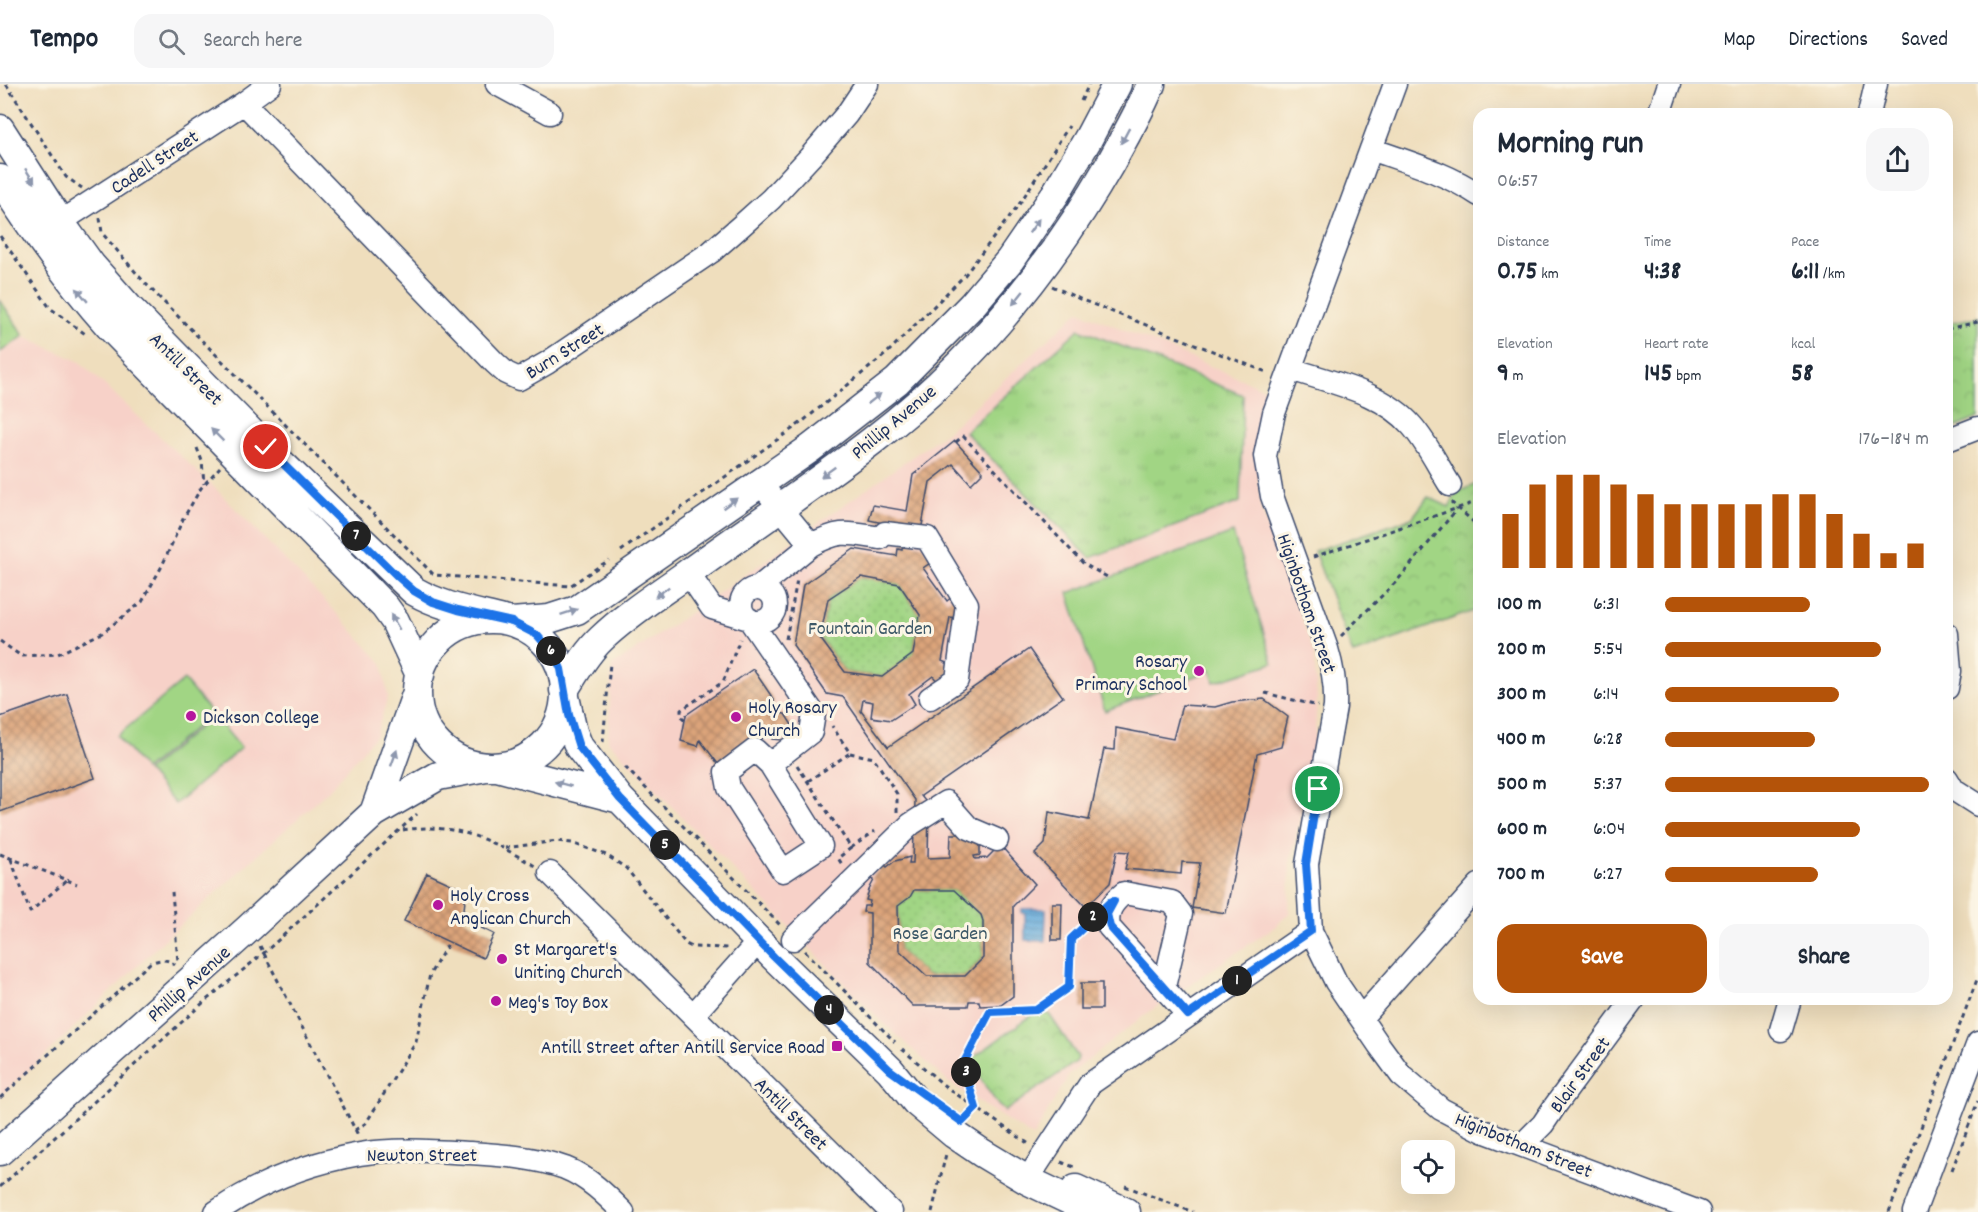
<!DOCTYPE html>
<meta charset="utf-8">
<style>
:root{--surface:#fff;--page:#f6f6f7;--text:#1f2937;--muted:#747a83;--line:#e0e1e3;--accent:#b45309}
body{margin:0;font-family:Dekko,sans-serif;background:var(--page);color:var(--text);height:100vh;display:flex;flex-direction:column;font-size:22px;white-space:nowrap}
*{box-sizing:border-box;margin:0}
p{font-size:20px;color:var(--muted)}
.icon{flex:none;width:33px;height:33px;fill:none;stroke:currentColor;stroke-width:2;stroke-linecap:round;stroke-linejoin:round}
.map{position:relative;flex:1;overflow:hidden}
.sheet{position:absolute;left:1473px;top:24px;width:480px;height:897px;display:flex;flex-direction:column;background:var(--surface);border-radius:18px;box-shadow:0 6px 24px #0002}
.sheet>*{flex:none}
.fabs{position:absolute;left:1401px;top:1056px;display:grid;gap:12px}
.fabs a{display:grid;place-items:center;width:54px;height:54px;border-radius:12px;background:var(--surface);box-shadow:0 6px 24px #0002;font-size:30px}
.pin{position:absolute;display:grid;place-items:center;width:51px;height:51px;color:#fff;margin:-26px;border:3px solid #fff;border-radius:50%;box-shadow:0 2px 6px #0007}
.km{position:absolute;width:30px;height:30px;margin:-15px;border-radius:50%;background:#222;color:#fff;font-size:16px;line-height:30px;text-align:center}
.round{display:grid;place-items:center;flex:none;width:63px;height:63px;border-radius:18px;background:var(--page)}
.headline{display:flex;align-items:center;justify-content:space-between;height:102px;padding:0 24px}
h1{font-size:33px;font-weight:700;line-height:45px}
.metrics{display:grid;grid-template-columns:repeat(3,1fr);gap:9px;height:102px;padding:6px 24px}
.metrics div{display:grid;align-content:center}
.metrics b{font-size:26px;font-weight:700}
.metrics small{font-size:16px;font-weight:400}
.metrics p{font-size:16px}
.chart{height:168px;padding:12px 24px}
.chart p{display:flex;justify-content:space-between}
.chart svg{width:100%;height:108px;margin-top:6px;stroke:var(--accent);stroke-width:6}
.cta{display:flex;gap:12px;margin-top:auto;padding:12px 24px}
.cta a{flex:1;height:69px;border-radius:18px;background:var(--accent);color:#fff;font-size:24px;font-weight:700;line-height:69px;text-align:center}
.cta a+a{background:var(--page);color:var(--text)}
ul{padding:0 24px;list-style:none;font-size:20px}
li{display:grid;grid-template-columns:96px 72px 1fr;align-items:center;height:45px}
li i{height:15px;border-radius:8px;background:var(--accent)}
header{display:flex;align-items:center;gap:36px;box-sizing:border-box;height:84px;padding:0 30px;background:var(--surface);border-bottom:2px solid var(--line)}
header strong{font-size:28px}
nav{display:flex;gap:33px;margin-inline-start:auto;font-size:21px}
.search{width:420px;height:54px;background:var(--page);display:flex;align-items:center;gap:15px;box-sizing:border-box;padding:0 21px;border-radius:18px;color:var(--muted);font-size:22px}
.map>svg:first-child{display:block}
.built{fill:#f7d1c8}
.grass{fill:url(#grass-tufts);stroke:#5e8271;stroke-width:1.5}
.park{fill:url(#park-crowns);stroke:#5e8271;stroke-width:1.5}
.garden{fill:url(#garden-dots);stroke:#5e8271;stroke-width:1.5}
.pitch{fill:#a1d584;stroke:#5e8271;stroke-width:1.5}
.water{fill:url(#water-rules);stroke:#406e9d;stroke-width:1.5}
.building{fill:url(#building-cross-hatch);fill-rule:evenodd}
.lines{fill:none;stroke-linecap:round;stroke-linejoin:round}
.minor-casing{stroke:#3b496c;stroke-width:25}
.major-casing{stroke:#3b496c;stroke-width:31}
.path{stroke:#3b496c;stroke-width:3;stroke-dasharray:4.5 4.5;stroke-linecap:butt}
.minor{stroke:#fff;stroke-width:22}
.major{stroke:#fff;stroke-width:28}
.oneway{fill:#8d97ae}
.route-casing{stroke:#fff;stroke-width:12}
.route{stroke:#1a73e8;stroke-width:8}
.poi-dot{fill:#b5179e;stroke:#fcf5e5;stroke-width:2}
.labels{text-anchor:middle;stroke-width:6;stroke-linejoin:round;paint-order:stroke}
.street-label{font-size:20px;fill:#1b2f5e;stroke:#fcf5e5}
.park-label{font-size:20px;fill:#3c5868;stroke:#fcf5e5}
.poi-label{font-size:20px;fill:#1b2f5e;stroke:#fcf5e5;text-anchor:start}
</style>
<header>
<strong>Tempo</strong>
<div class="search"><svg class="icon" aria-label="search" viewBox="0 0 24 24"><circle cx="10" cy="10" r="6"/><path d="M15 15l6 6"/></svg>Search here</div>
<nav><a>Map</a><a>Directions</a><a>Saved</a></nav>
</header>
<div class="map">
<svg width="1978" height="1128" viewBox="0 0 1978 1128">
<defs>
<pattern id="grass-tufts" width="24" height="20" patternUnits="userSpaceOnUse" patternTransform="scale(1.5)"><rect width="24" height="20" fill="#a1d584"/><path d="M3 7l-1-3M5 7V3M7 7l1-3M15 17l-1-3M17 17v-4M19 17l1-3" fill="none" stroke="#8ab774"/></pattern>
<pattern id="park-crowns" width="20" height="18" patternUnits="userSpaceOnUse" patternTransform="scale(1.5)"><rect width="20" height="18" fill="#a1d584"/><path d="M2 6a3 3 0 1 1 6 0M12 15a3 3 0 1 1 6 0" fill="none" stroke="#8ab774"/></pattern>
<pattern id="garden-dots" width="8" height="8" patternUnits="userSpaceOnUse" patternTransform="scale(1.5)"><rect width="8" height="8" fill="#a1d584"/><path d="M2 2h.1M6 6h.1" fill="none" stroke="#8ab774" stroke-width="1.8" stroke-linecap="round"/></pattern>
<pattern id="water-rules" width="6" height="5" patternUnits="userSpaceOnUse" patternTransform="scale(1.5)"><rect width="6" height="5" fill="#66acdc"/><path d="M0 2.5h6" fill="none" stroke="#538cb6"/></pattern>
<pattern id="building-cross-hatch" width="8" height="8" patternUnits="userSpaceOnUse" patternTransform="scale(1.5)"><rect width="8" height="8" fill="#dca47a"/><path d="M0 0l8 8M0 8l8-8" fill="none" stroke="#b28667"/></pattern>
</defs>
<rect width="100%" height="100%" fill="#fcf5e5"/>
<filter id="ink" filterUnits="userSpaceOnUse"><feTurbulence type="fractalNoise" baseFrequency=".0167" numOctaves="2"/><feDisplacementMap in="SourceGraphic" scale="12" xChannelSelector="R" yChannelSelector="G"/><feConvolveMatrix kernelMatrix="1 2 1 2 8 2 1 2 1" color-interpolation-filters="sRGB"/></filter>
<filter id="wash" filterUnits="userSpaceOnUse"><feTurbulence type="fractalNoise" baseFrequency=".008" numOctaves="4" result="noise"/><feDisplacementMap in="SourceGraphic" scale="24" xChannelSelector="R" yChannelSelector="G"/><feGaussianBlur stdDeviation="1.35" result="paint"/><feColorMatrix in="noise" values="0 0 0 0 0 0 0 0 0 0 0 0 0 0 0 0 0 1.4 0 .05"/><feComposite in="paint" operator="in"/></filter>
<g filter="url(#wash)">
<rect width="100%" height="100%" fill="#efdebd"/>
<!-- built -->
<path class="built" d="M1079,227L1272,308L1255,363L1261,425L1314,569L1317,615L1314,666L1290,780L1289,829L1276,842L1146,930L1069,991L1033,1053L948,998L878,934L608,657L612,582L718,510L947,348Z
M24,252L80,278L216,405L330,522L382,579L388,613L376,651L329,706L161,859L48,969L0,1012V268Z"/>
<!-- grass -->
<path class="grass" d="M1079,245L1243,311L1240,418L1090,474L965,348Z"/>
<!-- park -->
<path class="park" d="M1978,233V334L1947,347V239Z
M1479,399V525L1353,570L1314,467L1412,434L1428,413L1449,423L1457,408Z
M1036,928L1049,930L1078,973L1077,977L1005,1027L998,1021L970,979L974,973Z"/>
<!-- garden -->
<path class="garden" d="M861,493L899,500L920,531L913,570L882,593L845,588L820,554L828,515Z
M914,806H954L981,831L983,837V874L965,892H927L899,866L898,822L910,813Z"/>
<!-- pitch -->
<path class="pitch" d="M0,216L24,252L0,268Z
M1233,449L1273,579L1214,598L1211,586L1105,627L1068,509Z
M184,596L212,630L145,686L117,652Z
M214,631L241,664L175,720L147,687Z"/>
<!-- water -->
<path class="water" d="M1022,825H1046L1045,857L1025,856V830L1022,829Z"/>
<g id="blocks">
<!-- building -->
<path class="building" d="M955,357L983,388L971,400L953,380L930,398L921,447L869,436L873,421L907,427L913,391Z
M903,458L923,461L933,477L923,484L947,517L953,512L960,522L958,534L950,533L942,577L949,580L948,592L938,598L933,592L909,610L915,620L891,636L871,633L873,618L863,616L861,627L888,663L1029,565L1063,613L921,712L929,722L928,774L950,773L951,750H968L980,755V771L974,772L975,775L987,774L1000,761L1035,800L1013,822V912L1001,921L980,922L979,917H969L968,922H913L870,878V829L863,828L864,822H869L870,817L866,816L869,806L874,796L870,794L884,780L887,783L895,777L910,773L909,779H913L915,716L843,613L827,610L793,561L803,501L854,465L897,472L898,465L902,466ZM861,493L899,500L920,531L913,570L882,593L845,588L820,554L828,515ZM914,806H954L981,831L983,837V874L965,892H927L899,866L898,822L910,813Z
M753,585L774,616L773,622L778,629L785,630L792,641L790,651L782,656L772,655L770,651L760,655L761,659L722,685L700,656L698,662L681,657L686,631Z
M67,610L95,694L0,728V633Z
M1264,615L1288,633L1281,663L1257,670L1226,829L1192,824L1200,779L1182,778L1181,790L1125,785L1129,768L1117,767L1110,799L1086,823L1035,770L1045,760L1049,728L1089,736L1104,665L1115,666L1116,644L1173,655L1182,621L1215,623L1232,618Z
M427,789L466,807L463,835L494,850L483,874L404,837Z
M1052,819H1062L1061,856H1052Z
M1081,899H1102V925H1081Z"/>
</g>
</g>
<g filter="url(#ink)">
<use href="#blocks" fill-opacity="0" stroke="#3b496c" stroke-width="1.5"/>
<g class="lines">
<!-- minor casing -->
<g class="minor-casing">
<path id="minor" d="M497,0L550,29
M1395,0L1274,329L1265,372L1272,412L1327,565C1333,585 1336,602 1335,623L1307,780L1311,847L1336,898L1379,961L1401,991L1441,1025L1483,1047L1699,1128
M244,19L495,279L506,289L519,295L547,279L711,168L742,141L771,115L810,73L847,30L867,0
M1659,30L1669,0
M1869,30L1876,0
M1371,65C1407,78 1447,89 1479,111
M46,147L244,19L270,0
M1291,285C1332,299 1383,308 1412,342C1427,359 1438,382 1450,401
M1947,356L1978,344
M811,461C842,445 847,449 880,454L885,449L927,454L967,520L957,596L930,614
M688,489L712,524L749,535L814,630L811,648L770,680L755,666L726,688L729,704L783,787L821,762L770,680
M758,504L811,461L759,398
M741 521a17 17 0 1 1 34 0a17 17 0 1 1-34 0Z
M1947,550L1950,587L1947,604
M1947,695L1953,705L1978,721
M550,789L891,1128
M793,855L911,740L946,718L969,744L997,756
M1164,903L1181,830L1172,818L1124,809C1112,819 1106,827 1109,843L1188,931
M693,931L759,857
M1361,934L1479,801
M1781,946L1790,915
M1522,1061L1543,1040L1555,1022L1634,915
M1027,1096L1090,1000L1311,847
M216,1128C258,1099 309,1079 360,1070C393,1064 436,1067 470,1069C502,1071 534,1073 565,1084C588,1093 606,1111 623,1128
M1914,1128L1978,959"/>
</g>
<!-- major casing -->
<g class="major-casing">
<path id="major" d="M0,45L60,138L91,181L129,224L284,382L414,507C442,523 472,528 503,536
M0,95C34,148 69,197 111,244L385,523L395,537L420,591
M417 609a74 74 0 1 1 148 0a74 74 0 1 1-148 0Z
M512,538L549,535L577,526L811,364L897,297L972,221L1010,176L1056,109L1088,55L1117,0
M564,606C575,589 586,569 601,555C626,531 656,512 684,492C746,447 811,404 872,357C969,283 1049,186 1110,80C1124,54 1140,28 1151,0
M565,613L573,648L579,663L620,715L774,873L890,986L916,1018L954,1050L982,1069L1027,1096L1094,1128
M497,683L620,715
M374,729L417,608
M0,1067L247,846L374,729L438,692L486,683
M1076,1105L1126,1128"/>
</g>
<!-- path -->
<path class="path" d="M6,0L66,93L82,104
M1081,17L1089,0
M100,134L102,149L144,198L434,491L570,502L609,476
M0,152L50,224L88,252
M1052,202L1082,216L1269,289
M1947,245L1978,238
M956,358L963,352L1084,480L1109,494
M197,364L202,377L204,400
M1451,418L1479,443
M621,467L802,338L886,270L964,192L1020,119L1069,42
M1313,473L1479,417
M1341,552L1397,497L1457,425
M786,555L797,496
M0,557L21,572L58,570L102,549L142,518L162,482L183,435L201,404L220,383
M1265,609L1318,622
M685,636L681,632V626L723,598L740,555
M603,658L610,579
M850,669L874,674L897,710V728
M797,681L851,764L838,774L843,782
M625,683L782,843
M808,697L850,669L832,642
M403,746C456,738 491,756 535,782
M505,764L557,757L572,759L606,771L626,784L686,860L692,863L727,864
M851,764L875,747
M0,770L77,800
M11,775L30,828L67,796
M172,808L178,878
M260,862L359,1053
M805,867L895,958
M902,965L946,1003L1029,1060
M0,1014L150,879C160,875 167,874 175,881
M967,1034L976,1024L963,980L990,928L1036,926L1069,903L1071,855L1090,836
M355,1046L366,1039L416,958L430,890L449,858
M1061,1078L1074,1083
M1952,1086L1978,1017
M1125,1102L1193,1128
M0,1103L204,918L265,868L417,730
M932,1128L946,1070
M1889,1128L1978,893"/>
<!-- minor -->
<use href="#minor" class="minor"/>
<!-- major -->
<use href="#major" class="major"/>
</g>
<!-- one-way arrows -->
<defs><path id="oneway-solid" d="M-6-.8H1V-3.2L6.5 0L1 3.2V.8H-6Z" transform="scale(1.5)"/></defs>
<g class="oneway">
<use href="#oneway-solid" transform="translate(1125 52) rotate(118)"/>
<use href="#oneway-solid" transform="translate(30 92) rotate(57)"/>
<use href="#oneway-solid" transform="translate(1034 142) rotate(-55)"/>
<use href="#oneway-solid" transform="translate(82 211) rotate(-130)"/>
<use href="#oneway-solid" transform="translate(1018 214) rotate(129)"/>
<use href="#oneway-solid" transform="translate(874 315) rotate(-38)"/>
<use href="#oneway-solid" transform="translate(217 351) rotate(-135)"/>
<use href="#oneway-solid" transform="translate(828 388) rotate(144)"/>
<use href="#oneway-solid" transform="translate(730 419) rotate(-35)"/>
<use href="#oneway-solid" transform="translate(662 508) rotate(143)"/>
<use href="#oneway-solid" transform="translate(569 528) rotate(-19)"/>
<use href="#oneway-solid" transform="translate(395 538) rotate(-120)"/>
<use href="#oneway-solid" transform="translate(394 674) rotate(-70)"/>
<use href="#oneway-solid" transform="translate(563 700) rotate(-165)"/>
</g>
</g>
<g class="lines" filter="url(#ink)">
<!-- route casing -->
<g class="route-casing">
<path id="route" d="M266,363L397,492L414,507L433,518L458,526L512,538L537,551L555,572L561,585L569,631L579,663L620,715L774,873L890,986L962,1038L976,1024L963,980L990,928L1036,926L1069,903L1071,855L1110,818L1114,817L1107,830L1110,843L1188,931L1311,847L1306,780L1318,705"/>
</g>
<!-- route -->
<use href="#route" class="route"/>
</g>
<!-- markers -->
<g class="poi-dot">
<circle cx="1199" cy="587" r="6"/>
<circle cx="191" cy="632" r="6"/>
<circle cx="736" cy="633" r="6"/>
<circle cx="438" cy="821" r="6"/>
<circle cx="502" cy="875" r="6"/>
<circle cx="496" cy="917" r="6"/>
<rect x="831" y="956" width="12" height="12" rx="3"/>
</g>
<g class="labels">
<!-- street labels -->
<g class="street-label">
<text transform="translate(154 77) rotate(-33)" y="7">Cadell Street</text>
<text transform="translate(564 266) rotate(-32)" y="7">Burn Street</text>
<text transform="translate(187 284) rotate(45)" y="7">Antill Street</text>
<text transform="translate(893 337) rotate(-40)" y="7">Phillip Avenue</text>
<text transform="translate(1308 519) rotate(71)" y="7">Higinbotham Street</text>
<text transform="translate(188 899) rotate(-42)" y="7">Phillip Avenue</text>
<text transform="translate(1579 990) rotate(-54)" y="7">Blair Street</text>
<text transform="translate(792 1029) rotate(45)" y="7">Antill Street</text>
<text transform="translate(1524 1060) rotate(22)" y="7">Higinbotham Street</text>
<text x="422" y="1077">Newton Street</text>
</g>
<!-- park labels -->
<g class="park-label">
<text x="870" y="550">Fountain Garden</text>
<text x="940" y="855">Rose Garden</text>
</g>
<!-- poi labels -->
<g class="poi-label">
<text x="1187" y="583" text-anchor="end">Rosary<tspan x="1187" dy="23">Primary School</tspan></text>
<text x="748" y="629">Holy Rosary<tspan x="748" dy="23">Church</tspan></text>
<text x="203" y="639">Dickson College</text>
<text x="450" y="817">Holy Cross<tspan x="450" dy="23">Anglican Church</tspan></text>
<text x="514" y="871">St Margaret's<tspan x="514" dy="23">Uniting Church</tspan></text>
<text x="508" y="924">Meg's Toy Box</text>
<text x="825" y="969" text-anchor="end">Antill Street after Antill Service Road</text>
</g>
</g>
</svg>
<div class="fabs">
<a><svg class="icon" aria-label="locate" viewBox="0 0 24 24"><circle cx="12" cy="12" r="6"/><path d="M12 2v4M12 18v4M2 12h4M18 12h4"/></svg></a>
</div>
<div class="pin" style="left:1318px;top:705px;background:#1e9e55"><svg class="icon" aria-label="arrive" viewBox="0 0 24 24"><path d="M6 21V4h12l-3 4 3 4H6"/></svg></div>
<div class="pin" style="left:266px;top:363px;background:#d93025"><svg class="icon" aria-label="check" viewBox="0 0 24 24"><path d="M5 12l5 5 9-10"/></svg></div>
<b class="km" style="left:1237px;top:897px">1</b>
<b class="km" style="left:1093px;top:833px">2</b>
<b class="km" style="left:966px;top:988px">3</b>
<b class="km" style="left:829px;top:926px">4</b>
<b class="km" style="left:665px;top:761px">5</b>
<b class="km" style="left:551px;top:567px">6</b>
<b class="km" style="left:356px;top:452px">7</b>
<section class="sheet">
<div class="headline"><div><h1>Morning run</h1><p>06:57</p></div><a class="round"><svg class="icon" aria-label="share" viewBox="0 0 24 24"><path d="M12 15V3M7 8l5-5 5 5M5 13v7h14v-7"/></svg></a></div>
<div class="metrics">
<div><p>Distance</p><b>0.75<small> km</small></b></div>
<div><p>Time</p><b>4:38</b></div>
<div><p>Pace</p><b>6:11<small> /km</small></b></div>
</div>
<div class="metrics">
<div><p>Elevation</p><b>9<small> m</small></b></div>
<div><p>Heart rate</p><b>145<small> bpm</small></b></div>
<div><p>kcal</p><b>58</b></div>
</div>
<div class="chart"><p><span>Elevation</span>176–184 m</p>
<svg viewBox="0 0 160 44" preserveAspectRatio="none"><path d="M5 44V22M15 44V10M25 44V6M35 44V6M45 44V10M55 44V14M65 44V18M75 44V18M85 44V18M95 44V18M105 44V14M115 44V14M125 44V22M135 44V30M145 44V38M155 44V34"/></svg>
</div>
<ul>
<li><b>100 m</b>6:31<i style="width:55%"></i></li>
<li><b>200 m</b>5:54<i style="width:82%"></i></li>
<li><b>300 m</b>6:14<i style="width:66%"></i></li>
<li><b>400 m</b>6:28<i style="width:57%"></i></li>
<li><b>500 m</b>5:37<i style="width:100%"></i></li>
<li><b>600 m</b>6:04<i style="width:74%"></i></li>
<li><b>700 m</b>6:27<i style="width:58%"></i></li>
</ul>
<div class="cta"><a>Save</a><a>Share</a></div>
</section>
</div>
